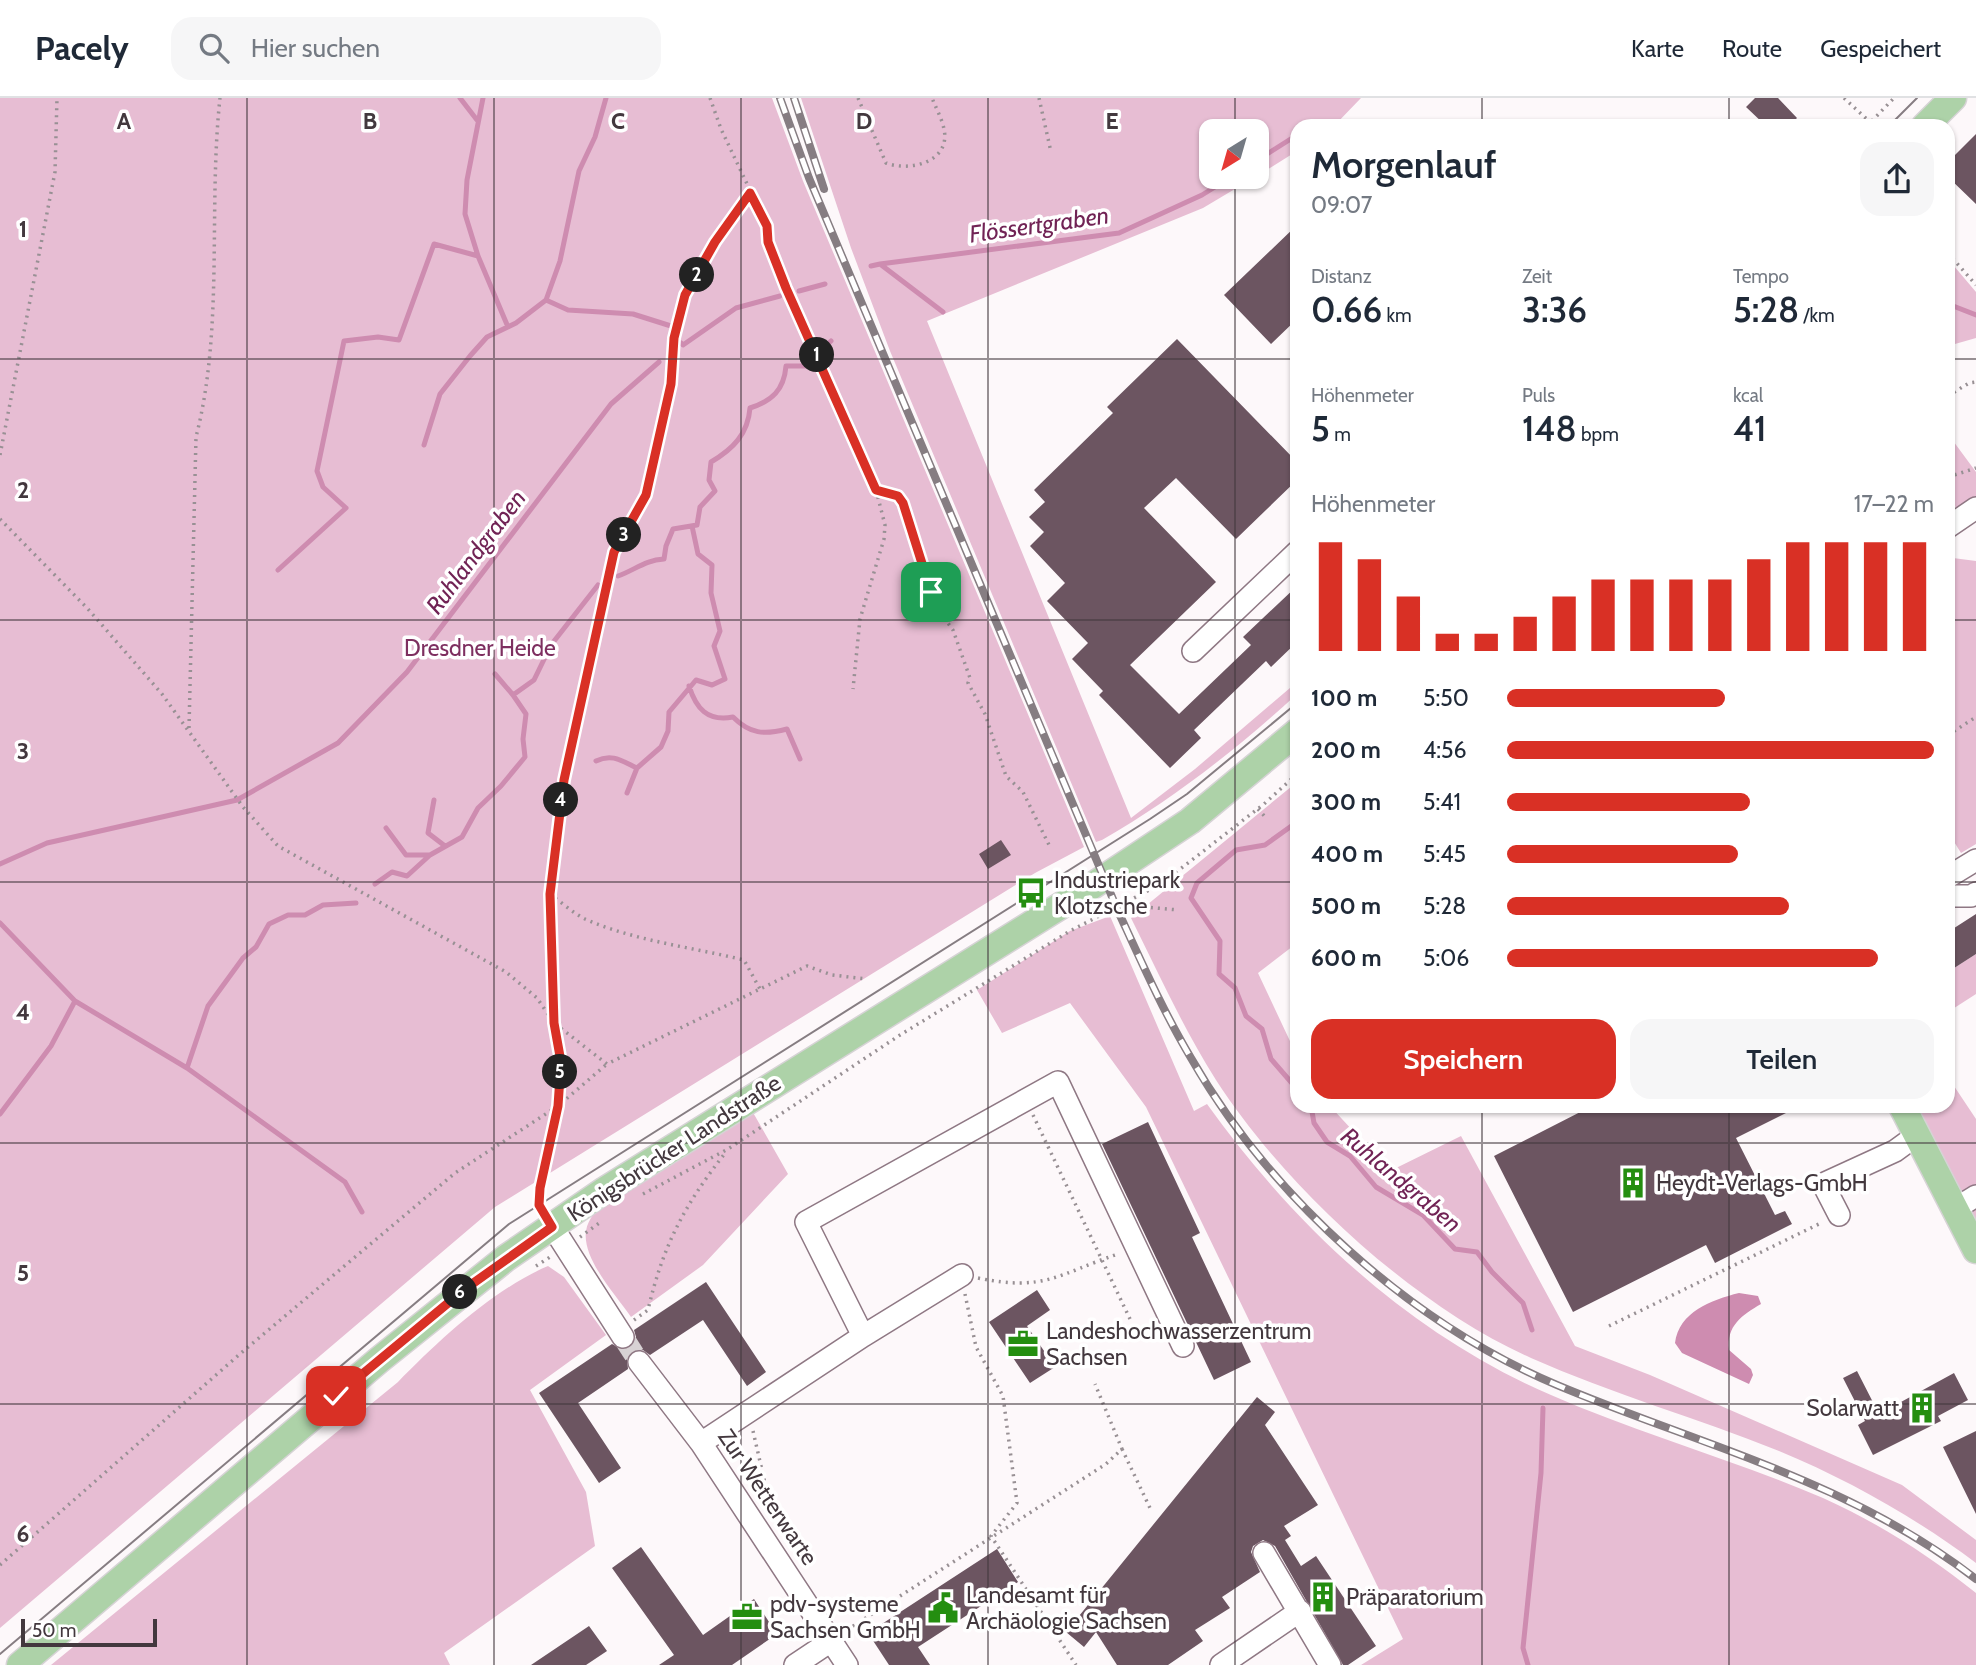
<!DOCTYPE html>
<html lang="de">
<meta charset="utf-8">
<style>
:root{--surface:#fff;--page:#f6f6f7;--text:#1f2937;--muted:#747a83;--line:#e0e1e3;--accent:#d93025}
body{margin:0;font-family:Cabin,sans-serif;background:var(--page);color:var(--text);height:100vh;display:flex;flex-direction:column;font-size:26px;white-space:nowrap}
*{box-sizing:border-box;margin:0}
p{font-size:23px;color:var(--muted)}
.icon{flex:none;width:38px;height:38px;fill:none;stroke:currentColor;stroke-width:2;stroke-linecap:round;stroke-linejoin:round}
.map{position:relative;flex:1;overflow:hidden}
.side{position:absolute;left:1290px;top:21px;width:665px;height:994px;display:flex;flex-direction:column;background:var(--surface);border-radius:21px;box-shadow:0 2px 5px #0004}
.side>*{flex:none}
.needle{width:46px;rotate:217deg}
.buttons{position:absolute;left:1199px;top:21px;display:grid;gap:14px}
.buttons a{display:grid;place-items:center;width:70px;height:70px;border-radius:14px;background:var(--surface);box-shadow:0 2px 5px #0004;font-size:35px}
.scale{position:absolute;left:21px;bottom:18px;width:136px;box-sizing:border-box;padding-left:7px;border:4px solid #43383e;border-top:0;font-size:19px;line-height:24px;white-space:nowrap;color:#43383e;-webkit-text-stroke:5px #fff;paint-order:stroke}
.pin{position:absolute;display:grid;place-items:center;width:60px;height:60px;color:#fff;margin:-30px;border-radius:14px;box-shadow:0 4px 10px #0006}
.km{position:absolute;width:35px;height:35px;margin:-18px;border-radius:50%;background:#222;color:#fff;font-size:19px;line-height:35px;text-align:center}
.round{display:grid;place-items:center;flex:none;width:74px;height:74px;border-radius:21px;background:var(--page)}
.headline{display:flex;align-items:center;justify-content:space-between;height:119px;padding:0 21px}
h1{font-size:38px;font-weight:600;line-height:52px}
.metrics{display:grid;grid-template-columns:repeat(3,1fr);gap:10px;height:119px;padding:7px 21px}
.metrics div{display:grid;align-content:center}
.metrics b{font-size:35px;font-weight:600}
.metrics small{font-size:19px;font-weight:400}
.metrics p{font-size:19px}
.chart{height:196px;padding:14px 21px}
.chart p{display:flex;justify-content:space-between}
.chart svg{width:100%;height:126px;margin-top:7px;stroke:var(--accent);stroke-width:6}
.primary-button{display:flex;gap:14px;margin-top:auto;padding:14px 21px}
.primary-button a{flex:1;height:80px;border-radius:21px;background:var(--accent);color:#fff;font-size:28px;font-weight:600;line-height:80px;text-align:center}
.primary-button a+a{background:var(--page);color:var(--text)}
ul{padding:0 21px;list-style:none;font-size:23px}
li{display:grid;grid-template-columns:112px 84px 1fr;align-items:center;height:52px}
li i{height:18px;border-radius:9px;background:var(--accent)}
header{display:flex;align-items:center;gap:42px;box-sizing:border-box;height:98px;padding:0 35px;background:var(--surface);border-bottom:2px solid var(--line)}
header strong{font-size:33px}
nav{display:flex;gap:38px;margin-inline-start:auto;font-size:24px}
.search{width:490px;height:63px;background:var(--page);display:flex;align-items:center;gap:18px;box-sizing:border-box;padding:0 24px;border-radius:21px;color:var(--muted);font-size:26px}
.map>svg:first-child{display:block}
.green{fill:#e7bdd3}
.water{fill:#ce8cb0}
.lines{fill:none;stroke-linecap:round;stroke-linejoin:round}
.stream{stroke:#ce8cb0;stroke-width:5}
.building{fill:#6c5561}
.minor-tunnel{stroke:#d8d2d4;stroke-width:21;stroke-dasharray:21 10;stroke-linecap:butt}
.minor-casing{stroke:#8f7884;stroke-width:24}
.major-casing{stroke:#d6d3d5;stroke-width:29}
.path{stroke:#989094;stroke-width:3.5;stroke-dasharray:2 5;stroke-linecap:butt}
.minor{stroke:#fff;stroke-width:21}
.major{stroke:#add2a8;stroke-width:26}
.tram{stroke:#867d82;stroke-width:2}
.rail-casing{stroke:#867d82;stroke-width:8}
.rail{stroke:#fff;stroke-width:5;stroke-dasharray:16;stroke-linecap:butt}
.route-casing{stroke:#fff;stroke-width:14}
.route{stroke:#d93025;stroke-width:9}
.grid{fill:none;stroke:#43383e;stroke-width:2;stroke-opacity:0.55}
.labels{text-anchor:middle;stroke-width:7;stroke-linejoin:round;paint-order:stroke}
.park-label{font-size:23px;fill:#7e2f60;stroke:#fff}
.poi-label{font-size:23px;fill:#43383e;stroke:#fff;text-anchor:start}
.street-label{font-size:23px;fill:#43383e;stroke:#fff}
.water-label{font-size:24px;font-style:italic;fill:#712355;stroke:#fff}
.grid-label{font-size:23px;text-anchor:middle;font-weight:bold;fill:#43383e;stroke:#fff;stroke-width:7;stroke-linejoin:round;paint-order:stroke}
</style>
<header>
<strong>Pacely</strong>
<div class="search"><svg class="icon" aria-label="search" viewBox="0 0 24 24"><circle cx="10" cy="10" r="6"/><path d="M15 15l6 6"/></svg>Hier suchen</div>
<nav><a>Karte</a><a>Route</a><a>Gespeichert</a></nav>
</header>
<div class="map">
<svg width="1976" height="1567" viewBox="0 0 1976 1567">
<rect width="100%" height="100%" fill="#fdf8fa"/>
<!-- green -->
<path class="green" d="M0,0H772L803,83L1084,749L1035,775L495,1109L0,1530Z
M801,0H1361L1334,28H1297V53L1257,78L1256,33H1211V79H1255L1203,110L927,223L1131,720L1195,671L1297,584V596C1237,651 1172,702 1102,742L1096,744L890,253L851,150Z
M1948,161L1976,194V240L1948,248Z
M1948,336L1976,374V402L1959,414L1948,398Z
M1953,460L1976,463V746L1961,755L1948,734V463Z
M1297,684V845L1258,875L1297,958V1008H1330L1390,1073L1461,1038L1575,1248L1650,1277L1902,1387L1976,1442V1465C1916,1420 1849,1382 1779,1353C1697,1320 1612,1296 1531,1260C1414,1208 1285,1089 1216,982C1183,930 1158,874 1131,820Z
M1110,818L1194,1013L1207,1006C1295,1129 1411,1237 1551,1297C1640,1336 1734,1362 1823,1400C1877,1424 1930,1458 1976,1495V1567H1361L1403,1541L1146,1009L1070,905L1002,935L977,892L1070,833Z
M1976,856V896L1948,914V874Z
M1948,979L1976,1021V1152L1902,1008H1948Z
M751,1011L788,1076L703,1167L631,1219C616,1197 582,1161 586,1133C588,1120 598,1111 606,1101Z
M548,1168L564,1179L606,1237L530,1292L586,1394L595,1448L444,1555L450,1567H51L398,1284C439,1242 494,1191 548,1168Z"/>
<!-- water -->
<path class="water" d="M1739,1195L1758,1198L1761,1206C1742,1217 1726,1228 1729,1252L1751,1271L1753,1277L1749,1286L1682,1255L1675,1245C1679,1214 1711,1202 1739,1195Z"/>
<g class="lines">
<!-- stream -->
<path class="stream" d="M460,0L477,22
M483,0L467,82L465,116L478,158L508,229
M606,0L595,39L579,73L560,163L546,202L568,212L633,216L671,228
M1256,63L1297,37
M880,166L1119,135L1202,97L1231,79
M871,168L880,166L943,214
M799,193L825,186
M1948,206L1976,217
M681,245L683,247L736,210L780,198
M821,252L831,243
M424,347L440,296L470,258L487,239L516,225L546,202
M278,472L346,410L323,389L317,373L344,243L378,239L399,242L434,146L478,158
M618,478C635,472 645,462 664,461L666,448L673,431L697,427L700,409L715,393L709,382L711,364C733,351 748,336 750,310C772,303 784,292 786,268H812
M495,576L513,597
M689,588C696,610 707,624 733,619C750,636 764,637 787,631L800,661
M596,663C612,655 622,663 637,670
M627,695L637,670L661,649L668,633L669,614L696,582L712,587L725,581L714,548L720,533L711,495L712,467L698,456L692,428
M434,702L428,735L445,748
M1297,724L1265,747L1236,752L1197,785L1191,800L1220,843L1219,876L1235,890L1246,918L1262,931L1271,961L1297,991
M386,730L406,757H430
M0,766L47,745L237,702L338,645L407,574L611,306L659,264
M375,786L392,774L407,778L430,757L462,739L478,710L501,688L525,659L523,641L526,616L513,597L534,582L551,547L598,487
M0,825L75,903L187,970L345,1084L362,1114
M187,970L208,908L243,860L256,849L269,826L288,817H305L323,807L356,805
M1311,1008L1314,1025L1327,1044L1350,1058L1376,1089L1423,1117L1455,1151L1477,1154L1492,1174L1523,1205L1532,1232
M0,1016L51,948L75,903
M1528,1567L1523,1550L1541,1375L1543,1310"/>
</g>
<!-- building -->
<path class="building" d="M1755,0H1778L1797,20L1789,28H1766L1746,9Z
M1976,36V106L1948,79V64Z
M1297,127V221L1271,246L1224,197Z
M1177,241L1297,364V382L1236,441L1176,380L1144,410L1216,484L1130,567L1179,616L1251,547L1243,539L1297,488V544L1271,569L1266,563L1194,632L1201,640L1170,670L1099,597L1103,593L1072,561L1088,545L1047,503L1065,485L1030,448L1044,434L1029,419L1045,404L1034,392L1113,315L1107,309Z
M1001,742L1011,757L988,771L979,756Z
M1976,816V856L1948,874V834Z
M1592,1008H1800L1736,1040L1775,1117L1785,1113L1792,1126L1715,1165L1706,1147L1573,1214L1494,1058Z
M1148,1024L1200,1135L1192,1139L1251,1264L1214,1282L1102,1046Z
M706,1184L766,1274L747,1288L703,1222L650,1257L643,1252L632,1253L627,1260L628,1271L578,1305L621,1370L599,1385L539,1295L612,1246L623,1252L631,1250L636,1239L634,1232Z
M1037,1192L1050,1212L1027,1228L1055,1269L1030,1285L989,1224Z
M1857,1273L1879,1316L1954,1275L1968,1302L1938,1318L1941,1323L1873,1357L1858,1327L1865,1323L1843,1280Z
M1257,1299L1275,1314L1265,1327L1318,1407L1284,1428L1291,1438L1285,1442L1301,1468L1316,1458L1376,1548L1348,1567H1343L1275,1448L1263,1442L1253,1448L1251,1454L1260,1474L1222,1499L1230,1510L1195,1532L1203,1543L1168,1567H1117L1096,1534L1084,1549L1066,1534Z
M1976,1333V1416L1943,1349Z
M641,1449L703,1537L754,1501L777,1536L732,1567H659L674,1557L612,1470Z
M997,1451L1018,1484L918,1549L930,1567H889L868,1535Z
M589,1528L607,1553L586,1567H531Z"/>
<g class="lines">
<!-- minor-tunnel -->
<path class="minor-tunnel" d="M623,1239L639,1264"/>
<!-- minor casing -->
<g class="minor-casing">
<path id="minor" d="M1948,429L1976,410
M1193,553L1297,454
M1948,779L1976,762
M1948,798H1971L1976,795
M1955,1111L1976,1098
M1839,1117L1823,1086L1895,1053L1917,1037
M552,1128L623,1239
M863,1238L962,1177
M639,1264L701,1345L847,1567
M701,1345L863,1238L806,1124L1058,984L1183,1248
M1264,1455L1330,1567
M795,1567L831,1543
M1221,1567L1300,1513"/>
</g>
<!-- major casing -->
<g class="major-casing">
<path id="major" d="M1925,28L1953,0
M1902,1008L1976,1152
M20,1567L379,1262L506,1160L605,1092L1086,792L1190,723L1297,634"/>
</g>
<!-- path -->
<path class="path" d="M710,0L721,31L767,128L768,144L780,174L875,388L885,427L884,441L860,521L853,591
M858,0L886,65C910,74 951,64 944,31C942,21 936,10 932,0
M1039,0L1051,54
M1844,0L1871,25
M1867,28L1894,0
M1948,155L1976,187
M1948,298L1969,285L1976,284
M0,357L55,74L57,0
M1948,379L1976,370
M876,392L898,398L903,405L937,510L953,532L970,580L968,585L985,616L1006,678L1023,694L1050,749
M0,421L88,511L162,596L243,709L278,748L506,874L537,900L554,925L607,966L807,868L832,877L867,881
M189,630L196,339C224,230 208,112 220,0
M1948,637L1976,619
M1258,711L1267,721
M550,796C561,804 573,815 585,821C635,843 691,849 744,862L760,891
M1123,807L1178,812
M1033,1017L1130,1221
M643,1096L728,1051L900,937L1070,833L1161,786L1264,706L1297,676
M541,1109L540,1090L558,1008L561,964L554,925L550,796L564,682L614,454L646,397L671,286L674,240L685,197L750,95
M580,1139L602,1123
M536,1168L550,1159
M978,1180C1045,1194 1058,1176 1118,1156
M965,1196L976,1249L1003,1298L1017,1405L991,1438L1076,1567
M634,1222L648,1212C663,1147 685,1106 726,1054
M1609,1228L1821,1125
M753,1333L767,1394L782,1429
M1122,1351L1150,1410
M0,1467L241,1255L455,1075L558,1008L607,966
M847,1532L1106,1366L1122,1351L1095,1286"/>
<!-- minor -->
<use href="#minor" class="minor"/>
<!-- major -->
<use href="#major" class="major"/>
<!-- tram -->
<path class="tram" d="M1889,28L1917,0
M0,1556L509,1126L1150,721L1187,696L1297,605"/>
<!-- rail casing -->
<g class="rail-casing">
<path id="rail" d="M780,0L809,80L1118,813C1141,863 1163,913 1191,960C1270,1098 1410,1225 1557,1287C1702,1348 1848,1382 1976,1481
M794,0L824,91"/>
</g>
<!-- rail -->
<use href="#rail" class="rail"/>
</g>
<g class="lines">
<!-- route casing -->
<g class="route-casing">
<path id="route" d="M336,1298L465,1191L552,1129L539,1107L540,1090L558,1008L561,964L554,925L550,796L564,682L614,454L646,397L671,286L674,240L685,197L715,144L750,95L767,128L768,144L786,190L876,392L898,398L903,405L931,494"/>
</g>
<!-- route -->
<use href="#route" class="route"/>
</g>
<!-- grid -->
<path class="grid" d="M247,0V1567M494,0V1567M741,0V1567M988,0V1567M1235,0V33M1482,0V28M1729,0V28M1235,79V1567M0,261H1297M1948,261H1976M0,522H1297M1948,522H1976M0,784H1297M1948,784H1976M1482,1008V1567M1729,1008V1567M0,1045H1976M0,1306H1976"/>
<!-- icons -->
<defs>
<g id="bus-bare" transform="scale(2.415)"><path d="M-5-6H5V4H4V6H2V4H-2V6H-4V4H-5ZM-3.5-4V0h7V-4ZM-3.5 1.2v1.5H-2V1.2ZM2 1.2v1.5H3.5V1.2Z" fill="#248e10" stroke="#fff" stroke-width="2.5" paint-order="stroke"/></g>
<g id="building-bare" transform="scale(2.415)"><path d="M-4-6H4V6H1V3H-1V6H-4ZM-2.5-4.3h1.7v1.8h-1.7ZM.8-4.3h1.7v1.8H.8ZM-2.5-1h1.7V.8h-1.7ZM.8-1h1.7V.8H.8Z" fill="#248e10" stroke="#fff" stroke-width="2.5" paint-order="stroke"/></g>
<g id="office-bare" transform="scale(2.415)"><path d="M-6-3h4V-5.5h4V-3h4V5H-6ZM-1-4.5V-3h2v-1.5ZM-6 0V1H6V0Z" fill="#248e10" stroke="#fff" stroke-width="2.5" paint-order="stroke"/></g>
<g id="civic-bare" transform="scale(2.415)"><path d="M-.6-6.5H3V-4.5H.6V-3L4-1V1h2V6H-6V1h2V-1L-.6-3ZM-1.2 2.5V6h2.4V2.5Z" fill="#248e10" stroke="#fff" stroke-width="2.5" paint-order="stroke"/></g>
</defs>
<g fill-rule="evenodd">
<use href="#bus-bare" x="1031" y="795"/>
<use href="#building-bare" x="1633" y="1085"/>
<use href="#office-bare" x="1023" y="1246"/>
<use href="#building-bare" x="1922" y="1310"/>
<use href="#building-bare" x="1323" y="1499"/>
<use href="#civic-bare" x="943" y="1510"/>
<use href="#office-bare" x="747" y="1519"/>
</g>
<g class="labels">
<!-- park labels -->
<g class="park-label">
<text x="480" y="558">Dresdner Heide</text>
</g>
<!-- poi labels -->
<g class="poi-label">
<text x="1054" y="790">Industriepark<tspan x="1054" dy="26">Klotzsche</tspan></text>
<text x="1656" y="1093">Heydt-Verlags-GmbH</text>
<text x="1046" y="1241">Landeshochwasserzentrum<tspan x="1046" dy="26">Sachsen</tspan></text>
<text x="1899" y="1318" text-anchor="end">Solarwatt</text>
<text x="966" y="1505">Landesamt für<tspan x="966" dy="26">Archäologie Sachsen</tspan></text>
<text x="1346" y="1507">Präparatorium</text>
<text x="770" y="1514">pdv-systeme<tspan x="770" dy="26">Sachsen GmbH</tspan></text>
</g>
<!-- street labels -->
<g class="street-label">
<text transform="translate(674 1050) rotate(-33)" y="8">Königsbrücker Landstraße</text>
<text transform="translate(768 1399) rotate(56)" y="8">Zur Wetterwarte</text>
</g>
<!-- water labels -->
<g class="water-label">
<text transform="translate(1039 127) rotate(-8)" y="8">Flössertgraben</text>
<text transform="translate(476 454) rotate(-53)" y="8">Ruhlandgraben</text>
<text transform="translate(1401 1082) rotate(40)" y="8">Ruhlandgraben</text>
</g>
</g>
<g class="grid-label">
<text x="124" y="31">A</text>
<text x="370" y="31">B</text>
<text x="618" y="31">C</text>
<text x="864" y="31">D</text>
<text x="1112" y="31">E</text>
<text x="23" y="139">1</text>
<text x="23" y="400">2</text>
<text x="23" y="661">3</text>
<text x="23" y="922">4</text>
<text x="23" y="1183">5</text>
<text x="23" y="1444">6</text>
</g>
</svg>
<div class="buttons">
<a><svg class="needle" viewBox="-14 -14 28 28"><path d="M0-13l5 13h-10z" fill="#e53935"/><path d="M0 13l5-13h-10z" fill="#747a83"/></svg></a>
</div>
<div class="scale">50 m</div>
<div class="pin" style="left:931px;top:494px;background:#1e9e55"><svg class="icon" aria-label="arrive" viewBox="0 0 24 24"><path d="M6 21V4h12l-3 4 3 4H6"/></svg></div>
<div class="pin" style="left:336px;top:1298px;background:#d93025"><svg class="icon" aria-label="check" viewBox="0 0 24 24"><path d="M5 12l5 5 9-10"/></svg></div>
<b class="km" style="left:817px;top:257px">1</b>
<b class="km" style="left:697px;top:177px">2</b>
<b class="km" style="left:624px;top:437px">3</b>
<b class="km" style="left:561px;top:702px">4</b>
<b class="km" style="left:560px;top:974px">5</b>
<b class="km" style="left:460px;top:1194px">6</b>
<section class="side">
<div class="headline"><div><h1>Morgenlauf</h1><p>09:07</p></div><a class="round"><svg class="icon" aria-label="share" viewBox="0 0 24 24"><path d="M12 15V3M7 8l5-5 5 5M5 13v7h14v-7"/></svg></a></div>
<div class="metrics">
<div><p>Distanz</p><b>0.66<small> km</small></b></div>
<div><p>Zeit</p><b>3:36</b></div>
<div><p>Tempo</p><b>5:28<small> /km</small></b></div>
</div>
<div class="metrics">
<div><p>Höhenmeter</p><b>5<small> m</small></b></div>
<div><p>Puls</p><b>148<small> bpm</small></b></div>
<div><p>kcal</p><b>41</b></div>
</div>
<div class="chart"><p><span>Höhenmeter</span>17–22 m</p>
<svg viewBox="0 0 160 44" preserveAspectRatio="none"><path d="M5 44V6M15 44V12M25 44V25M35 44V38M45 44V38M55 44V32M65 44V25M75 44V19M85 44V19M95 44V19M105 44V19M115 44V12M125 44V6M135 44V6M145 44V6M155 44V6"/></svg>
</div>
<ul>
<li><b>100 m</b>5:50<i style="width:51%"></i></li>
<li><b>200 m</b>4:56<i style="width:100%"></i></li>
<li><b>300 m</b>5:41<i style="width:57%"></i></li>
<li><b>400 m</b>5:45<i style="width:54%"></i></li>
<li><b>500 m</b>5:28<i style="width:66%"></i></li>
<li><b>600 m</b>5:06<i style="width:87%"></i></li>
</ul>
<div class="primary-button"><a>Speichern</a><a>Teilen</a></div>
</section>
</div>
